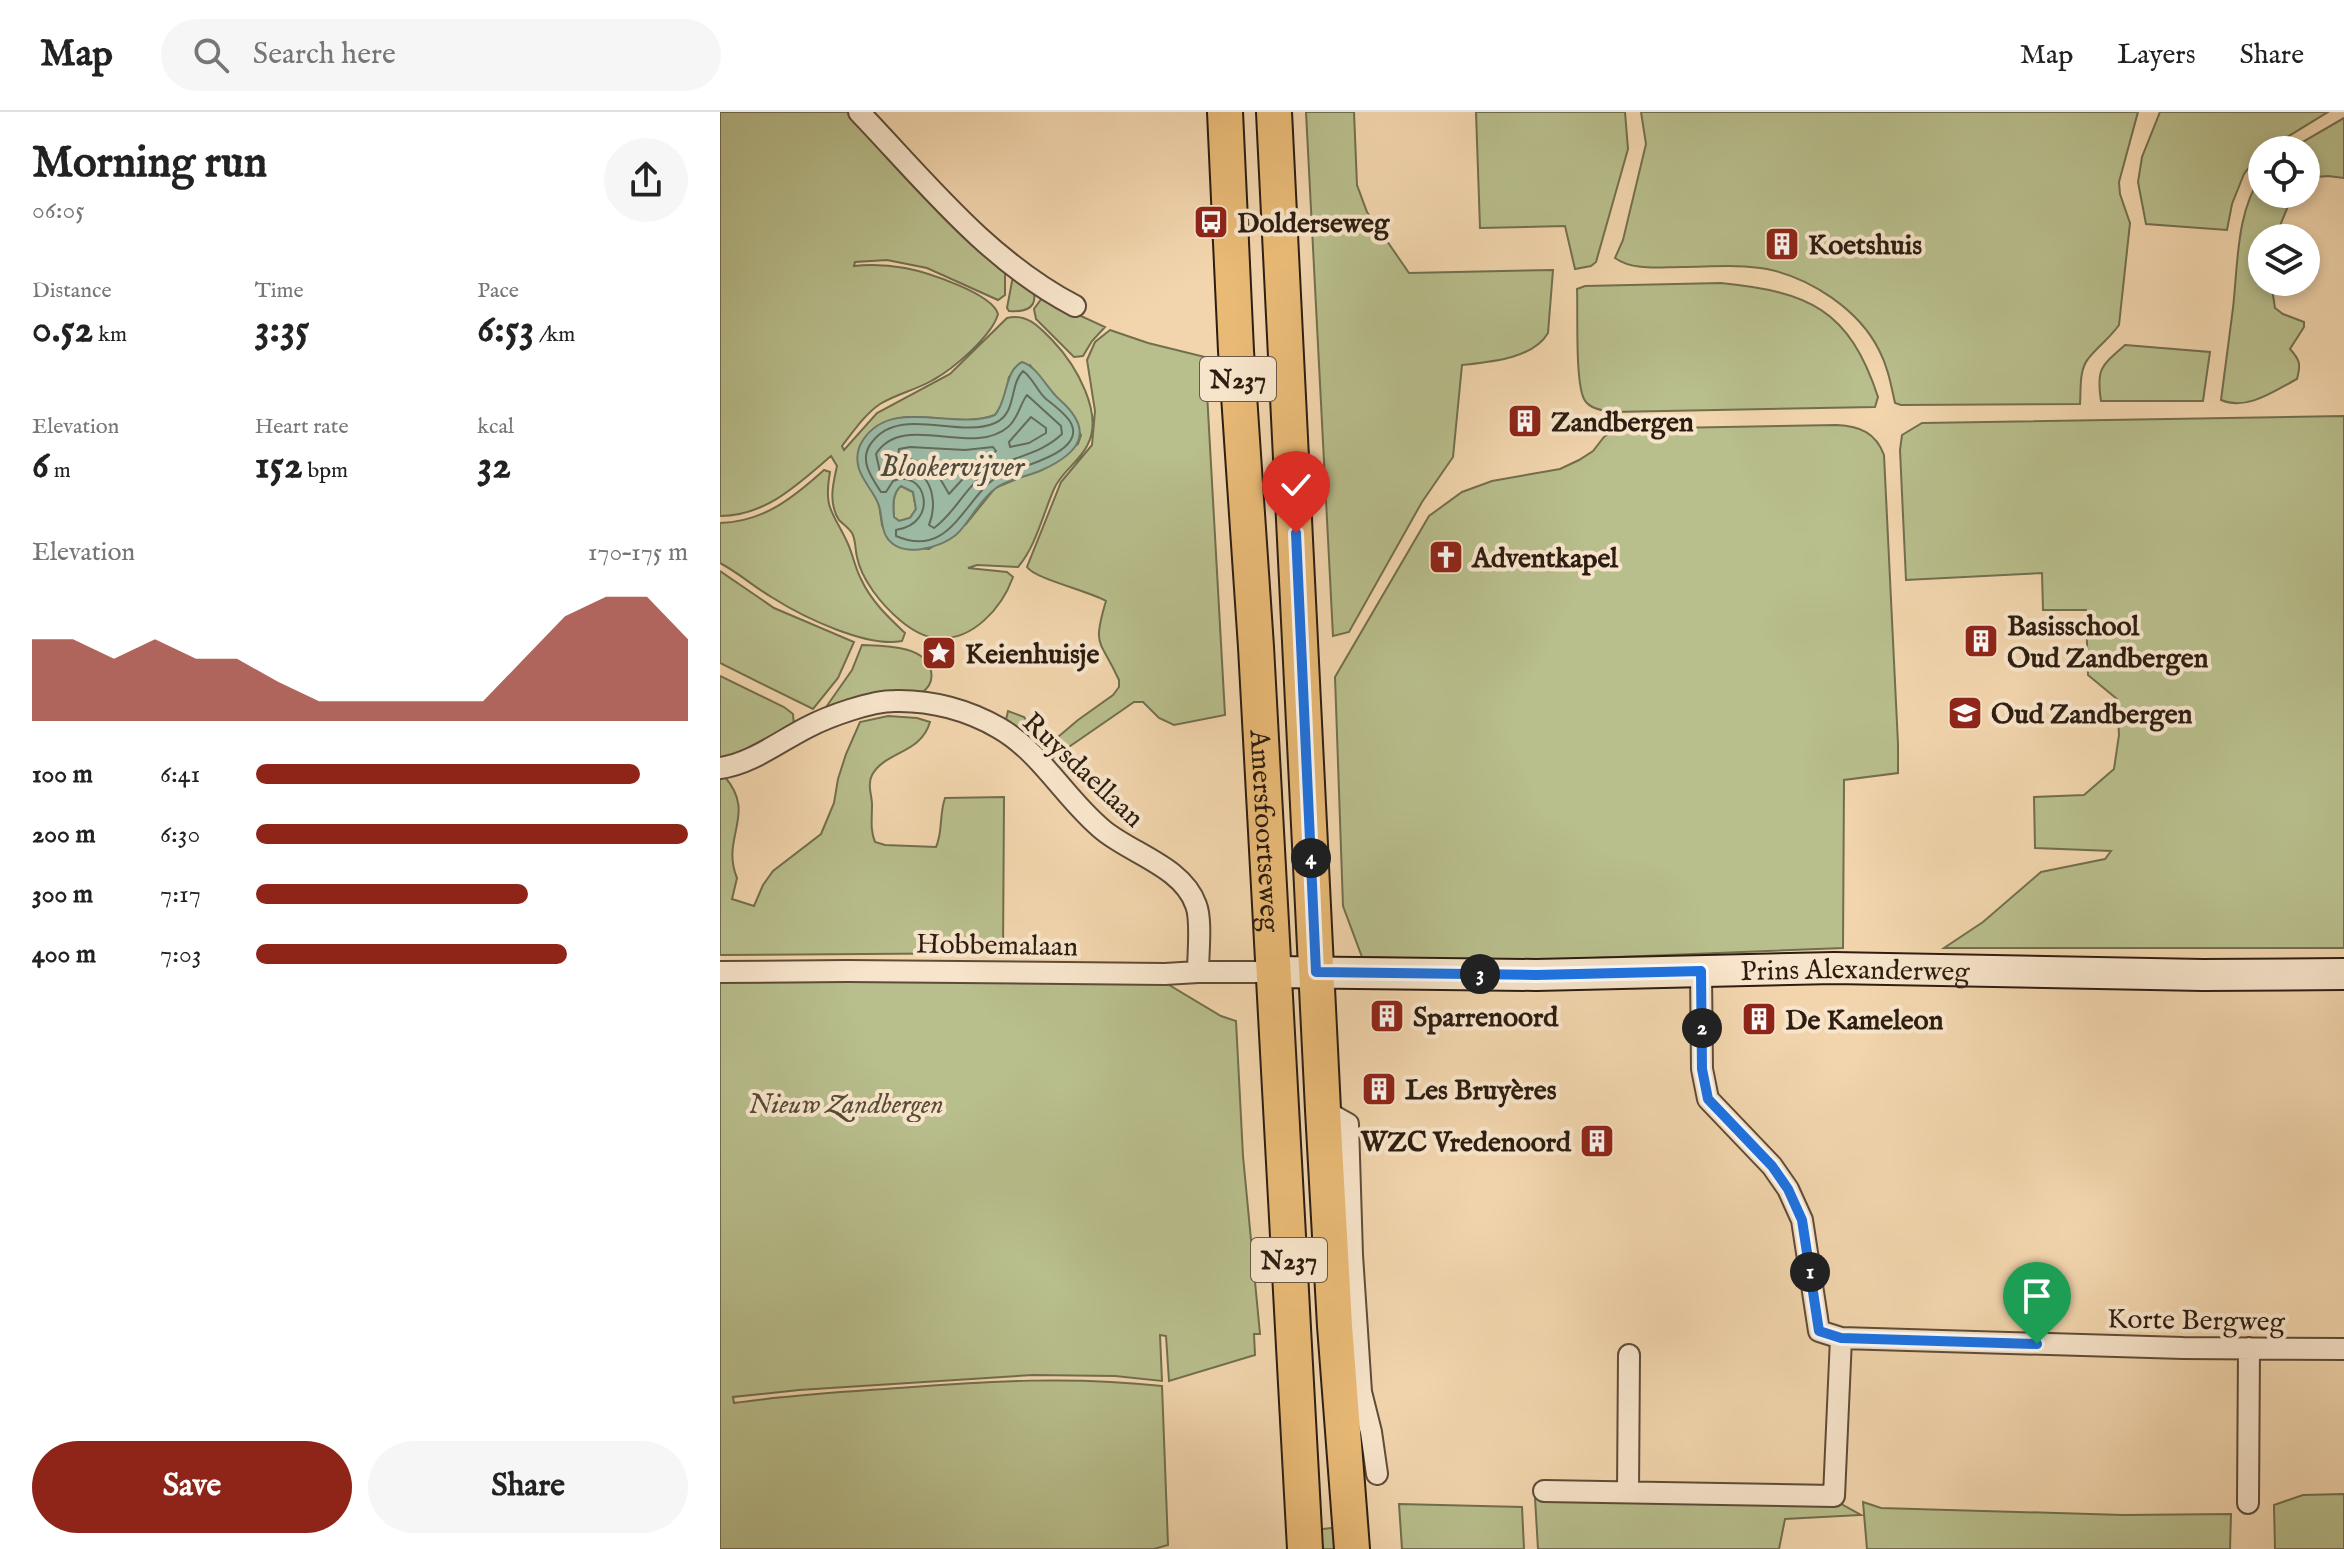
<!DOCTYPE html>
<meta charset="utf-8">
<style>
:root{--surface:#fff;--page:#f6f6f6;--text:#222;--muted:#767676;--line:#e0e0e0;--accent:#8f2418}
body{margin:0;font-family:"IM FELL English",serif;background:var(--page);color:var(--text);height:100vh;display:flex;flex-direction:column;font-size:30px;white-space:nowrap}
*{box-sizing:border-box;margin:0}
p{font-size:26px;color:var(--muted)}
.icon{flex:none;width:44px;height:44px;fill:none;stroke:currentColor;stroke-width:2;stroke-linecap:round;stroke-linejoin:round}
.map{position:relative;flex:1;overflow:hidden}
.panel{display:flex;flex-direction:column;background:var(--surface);width:720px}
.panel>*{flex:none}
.fabs{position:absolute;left:1528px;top:24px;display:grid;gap:16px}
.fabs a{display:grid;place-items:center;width:72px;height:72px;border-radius:50%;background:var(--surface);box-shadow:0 4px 12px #0003;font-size:40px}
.pin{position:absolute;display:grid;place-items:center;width:68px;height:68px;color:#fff;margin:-82px -34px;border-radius:50% 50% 50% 0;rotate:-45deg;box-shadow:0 0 8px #0007}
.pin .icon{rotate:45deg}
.km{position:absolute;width:40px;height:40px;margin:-20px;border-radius:50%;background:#222;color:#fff;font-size:22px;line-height:40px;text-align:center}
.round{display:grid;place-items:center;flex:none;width:84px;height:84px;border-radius:42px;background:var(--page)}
.head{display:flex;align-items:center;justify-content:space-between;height:136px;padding:0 32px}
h1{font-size:44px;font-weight:700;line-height:60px}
.stats{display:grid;grid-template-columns:repeat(3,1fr);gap:12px;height:136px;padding:8px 32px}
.stats div{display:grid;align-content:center}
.stats b{font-size:40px;font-weight:700}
.stats small{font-size:22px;font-weight:400}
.stats p{font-size:22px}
.chart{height:224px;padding:16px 32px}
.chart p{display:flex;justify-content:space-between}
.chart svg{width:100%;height:144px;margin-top:8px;fill:var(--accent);opacity:.7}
.cta{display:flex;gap:16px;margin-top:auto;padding:16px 32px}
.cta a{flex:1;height:92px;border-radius:48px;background:var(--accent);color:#fff;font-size:32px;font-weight:700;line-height:92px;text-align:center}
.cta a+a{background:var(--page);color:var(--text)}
ul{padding:0 32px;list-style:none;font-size:26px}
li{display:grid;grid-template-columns:128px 96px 1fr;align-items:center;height:60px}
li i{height:20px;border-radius:10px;background:var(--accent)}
header{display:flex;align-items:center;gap:48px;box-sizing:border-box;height:112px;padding:0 40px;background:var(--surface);border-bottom:2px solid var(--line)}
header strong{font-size:38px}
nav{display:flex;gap:44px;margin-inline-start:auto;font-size:28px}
.search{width:560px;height:72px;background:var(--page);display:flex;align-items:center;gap:20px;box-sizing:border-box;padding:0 28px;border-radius:44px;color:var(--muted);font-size:30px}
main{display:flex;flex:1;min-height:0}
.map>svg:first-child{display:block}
.green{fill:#b8be8c;stroke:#726e4e;stroke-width:2;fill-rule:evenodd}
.water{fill:#9cb9a4;stroke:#707b69;stroke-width:2;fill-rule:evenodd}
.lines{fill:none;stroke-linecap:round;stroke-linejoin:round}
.shore{stroke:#646b5a;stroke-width:2}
.street-casing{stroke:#5e4b38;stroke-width:24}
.secondary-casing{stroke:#2d1d11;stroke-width:34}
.primary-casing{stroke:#2d1d11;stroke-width:38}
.street{stroke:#f7e4ca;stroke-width:20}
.secondary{stroke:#f7e4ca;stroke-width:30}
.primary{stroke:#e9ba76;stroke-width:34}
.route-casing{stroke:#fff;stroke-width:16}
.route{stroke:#1a73e8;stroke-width:10}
.labels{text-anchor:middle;stroke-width:8;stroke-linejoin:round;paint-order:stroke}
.shield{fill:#f7e4ca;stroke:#6a5948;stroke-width:2}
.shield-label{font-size:26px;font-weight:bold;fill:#2d1d11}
.poi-label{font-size:28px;font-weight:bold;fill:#2d1d11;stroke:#f7e4ca;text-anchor:start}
.street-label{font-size:28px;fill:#2d1d11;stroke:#f7e4ca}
.park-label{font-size:28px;font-style:italic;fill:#574d36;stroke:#f7e4ca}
.water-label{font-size:30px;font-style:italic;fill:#4e4c3d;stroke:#f7e4ca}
</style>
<header>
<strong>Map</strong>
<div class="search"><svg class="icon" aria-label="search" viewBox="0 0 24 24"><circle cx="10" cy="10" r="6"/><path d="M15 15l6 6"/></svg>Search here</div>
<nav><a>Map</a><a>Layers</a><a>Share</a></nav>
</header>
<main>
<section class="panel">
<div class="head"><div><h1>Morning run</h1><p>06:05</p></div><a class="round"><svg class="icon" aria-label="share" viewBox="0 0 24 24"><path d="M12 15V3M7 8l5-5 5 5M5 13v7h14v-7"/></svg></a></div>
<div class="stats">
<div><p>Distance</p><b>0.52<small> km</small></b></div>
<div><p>Time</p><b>3:35</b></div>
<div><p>Pace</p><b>6:53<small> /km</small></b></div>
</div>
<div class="stats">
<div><p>Elevation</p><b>6<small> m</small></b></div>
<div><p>Heart rate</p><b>152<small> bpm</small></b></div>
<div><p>kcal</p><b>32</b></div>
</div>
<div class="chart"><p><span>Elevation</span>170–175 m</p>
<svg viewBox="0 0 160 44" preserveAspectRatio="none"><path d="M0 44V19L10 19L20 25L30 19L40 25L50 25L60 32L70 38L80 38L90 38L100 38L110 38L120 25L130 12L140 6L150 6L160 19V44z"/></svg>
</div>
<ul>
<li><b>100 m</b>6:41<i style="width:89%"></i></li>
<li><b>200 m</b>6:30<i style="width:100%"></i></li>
<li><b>300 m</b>7:17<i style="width:63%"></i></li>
<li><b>400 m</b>7:03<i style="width:72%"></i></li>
</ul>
<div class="cta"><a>Save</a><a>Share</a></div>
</section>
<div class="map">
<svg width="1624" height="1437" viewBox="0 0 1624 1437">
<rect width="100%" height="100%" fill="#f2d5ad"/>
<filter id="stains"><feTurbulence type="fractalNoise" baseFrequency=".0025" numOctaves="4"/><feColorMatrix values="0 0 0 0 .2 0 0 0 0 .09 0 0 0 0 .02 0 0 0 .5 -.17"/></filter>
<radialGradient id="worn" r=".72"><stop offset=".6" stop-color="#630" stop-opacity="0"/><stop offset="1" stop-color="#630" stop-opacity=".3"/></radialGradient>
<!-- green -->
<path class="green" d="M0,0H128L169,45L285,158V183L278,188L207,156L167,148L135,150L134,154C151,152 168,153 185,156C206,160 272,181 278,202C272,224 233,257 213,268C196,278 176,282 160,292C145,302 133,320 122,334L124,338L157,301L230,262L287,206C308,201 320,216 333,229C355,252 385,302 367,334C358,351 341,360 334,377C323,402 316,434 298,455L257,453L248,456L287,460L293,465C282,496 252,530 216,526C192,524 166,497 153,479C146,469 139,456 137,445C135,438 136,428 132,421C129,416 123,412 119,408C108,391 113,372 117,354L111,344C78,372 46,404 0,404ZM310,253L361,323L358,332L332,352L275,376L246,412L209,437L178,434L168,427L162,413L159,392L139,336C169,280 229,321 275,303L285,288L289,265Z
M586,0H634L637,73L647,100L689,161L833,158L828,221C813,247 769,250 742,253L733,345L702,390L629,520L613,524Z
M756,0H905L908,37L876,150L871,154L855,157L845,114L760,116Z
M921,0H1418L1399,70L1400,82L1410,111L1399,213C1390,226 1377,235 1368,247C1359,258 1361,278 1360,292L1181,293L1175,291C1171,273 1168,255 1159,238C1139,198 1091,166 1047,157C1020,152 989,155 961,155C940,155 913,159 895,146L903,128L926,32Z
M1440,0H1608L1546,38H1542L1524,62L1512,92L1507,118L1426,112L1418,70L1422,45Z
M1624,6V66L1608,64L1586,66V38H1569Z
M1542,63V82H1573L1555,126H1542V170H1551L1555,196L1563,202L1584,210V215L1570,237C1580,248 1581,252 1577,267C1554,279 1527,299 1501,288C1505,258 1509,227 1513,196C1518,152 1516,100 1542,63Z
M293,164L314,181C317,198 302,200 289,199L287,196Z
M1001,171C1089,180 1129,197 1158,285L1155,295L893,300C883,299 869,297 864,287C855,269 858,200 857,177L865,174Z
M322,186L385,215L372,229L363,244L354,245L316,207L314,197Z
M390,218L428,231L485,245L505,603L454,613L439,606L423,590H414L330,648L286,608L288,599L304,605L325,636L358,608L393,583L399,575V568C380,526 372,536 386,489C369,479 315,467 307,455L341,370L372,333L375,299L367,248L375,230Z
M1405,233L1490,240L1483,289H1381C1376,257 1381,254 1405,233Z
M1624,304V836H1224L1263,810L1321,760L1385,747L1391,739L1315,736L1314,685L1364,683L1394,657L1399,623L1397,587L1368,563L1366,498H1323L1322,461L1186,468L1180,338L1182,323L1202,311Z
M1117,313C1140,314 1156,321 1164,343L1178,632V661L1124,668L1123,836L800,849L642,845L623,794L615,565L709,404L742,380L772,369L840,357L859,348L873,339L884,325L894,317Z
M104,358L110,360C103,399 114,400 128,432C133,443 135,456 141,467C151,489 168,505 185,521L182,529C147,536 83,505 53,486C34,475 19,461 0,451V411C43,410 73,386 104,358Z
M181,374L193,380L196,397L190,406L179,409L174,405C173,395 172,381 181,374Z
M0,459L54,496L134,530L118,566L93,597L0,551Z
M142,533C163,534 206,533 211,559C213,569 209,576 201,581L104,598L132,558Z
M0,564L64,595L73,602L74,615L39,635L0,649Z
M168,604L197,606L210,610C201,642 165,639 152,663C147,673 152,683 152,693C152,707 150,718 155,730L165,733L216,735C223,720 219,703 225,686L284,685L283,841L0,843V665L4,664C38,702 0,725 17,766L12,787L34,794L43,773L53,759L101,722L114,691L118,667L126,642L140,610Z
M0,866L444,870L501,904L516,909L523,1044L540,1222H534L535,1243L449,1269L446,1224L440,1223L442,1269L395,1264L313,1263L79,1278L13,1285L14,1291C68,1283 123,1280 179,1276C267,1269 354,1264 442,1274L448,1433L434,1437H0Z
M1624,1382V1437H1555L1554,1393L1583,1383Z
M1105,1383L1141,1403L1065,1407L1059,1437H818L815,1386Z
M1143,1390L1161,1396L1403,1403L1511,1402L1510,1437H1147Z
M679,1392L802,1395L804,1437H682Z
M619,1415L621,1437H596L595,1418Z"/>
<!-- water -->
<path class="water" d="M302,250C318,255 327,277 340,288C375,319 360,341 322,358C307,365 290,366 276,376C260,387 251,408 237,422C221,436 180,448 166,424C160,413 163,400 157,389C152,378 143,369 139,357C136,347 137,337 143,328C172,284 234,319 275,303C288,288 284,259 302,250ZM181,374L193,380L196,397L190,406L179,409L174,405C173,395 172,381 181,374Z"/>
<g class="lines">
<!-- shore -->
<path class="shore" d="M303,259C313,266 317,279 326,287C334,293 343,300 349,308C370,338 306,353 289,360C280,363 270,369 264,376C238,404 222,444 176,424V418C221,411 205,355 173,369L166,380H161C151,365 138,347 152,330C180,293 238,327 275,311C297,302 289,273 303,259Z
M307,283L341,314L342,322C319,344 290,344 265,361C245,376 235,401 214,416L209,413C222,381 202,341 165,362L160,360L156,342C183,299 252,346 288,315C298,307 300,292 307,283Z
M311,305L326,316V321L309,331L290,335L289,330Z
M190,335L245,338L273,335L276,339L251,358L229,382L218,363L208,353L178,343L179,337Z"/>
<!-- street casing -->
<g class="street-casing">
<path id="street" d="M139,0C205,69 268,149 355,194
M0,656C31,652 60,629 88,615C109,604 151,589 175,589C211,588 248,598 279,616C321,640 346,688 383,718C412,742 463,755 476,793C482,808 478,842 478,860
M981,859L982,957L988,987L1052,1054L1068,1077L1082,1108L1099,1219L1121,1226L1463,1236L1624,1237
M0,860L127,859L445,862L478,860H553
M603,998L628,1012L632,1143L641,1280L651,1320L657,1362
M824,1379L1114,1384L1121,1226
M908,1380L909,1243
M1528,1391L1529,1236"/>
</g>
<!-- secondary casing -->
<g class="secondary-casing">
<g id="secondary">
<path id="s1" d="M553,860L816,863L1114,856L1483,863L1624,862"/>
</g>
</g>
<!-- primary casing -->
<g class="primary-casing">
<g id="primary">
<path id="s2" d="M505,0L516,239L536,535L585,1437"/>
<path d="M554,0L603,998L615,1214L632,1437"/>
</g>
</g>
<!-- street -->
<use href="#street" class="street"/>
<!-- secondary -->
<use href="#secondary" class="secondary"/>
<!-- primary -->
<use href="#primary" class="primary"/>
</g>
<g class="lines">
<!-- route casing -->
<g class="route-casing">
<path id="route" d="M576,421L596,860L816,863L981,859L982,957L988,987L1052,1054L1068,1077L1082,1108L1099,1219L1121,1226L1317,1232"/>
</g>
<!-- route -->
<use href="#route" class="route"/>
</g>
<!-- icons -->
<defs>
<g id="bus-square" transform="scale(1.8)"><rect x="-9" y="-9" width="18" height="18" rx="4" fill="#8f2418" stroke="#f7e4ca"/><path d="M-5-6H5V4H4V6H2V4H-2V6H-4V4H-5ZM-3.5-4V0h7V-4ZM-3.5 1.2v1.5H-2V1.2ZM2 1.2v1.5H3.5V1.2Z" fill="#fff"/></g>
<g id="building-square" transform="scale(1.8)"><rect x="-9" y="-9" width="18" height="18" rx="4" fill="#8f2418" stroke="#f7e4ca"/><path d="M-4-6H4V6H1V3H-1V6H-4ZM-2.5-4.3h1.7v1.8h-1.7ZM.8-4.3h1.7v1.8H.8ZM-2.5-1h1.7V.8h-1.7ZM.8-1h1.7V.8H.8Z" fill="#fff"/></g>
<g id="church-square" transform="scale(1.8)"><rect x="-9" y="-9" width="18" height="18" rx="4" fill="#8f2418" stroke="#f7e4ca"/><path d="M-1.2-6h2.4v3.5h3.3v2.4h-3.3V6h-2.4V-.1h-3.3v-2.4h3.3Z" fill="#fff"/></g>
<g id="sight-square" transform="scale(1.8)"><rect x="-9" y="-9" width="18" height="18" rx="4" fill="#8f2418" stroke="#f7e4ca"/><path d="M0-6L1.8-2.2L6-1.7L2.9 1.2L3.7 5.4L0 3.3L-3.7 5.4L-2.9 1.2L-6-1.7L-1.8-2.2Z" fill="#fff"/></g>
<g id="school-square" transform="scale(1.8)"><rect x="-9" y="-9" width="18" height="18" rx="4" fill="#8f2418" stroke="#f7e4ca"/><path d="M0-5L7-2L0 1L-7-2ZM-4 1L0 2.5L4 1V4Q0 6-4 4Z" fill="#fff"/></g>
</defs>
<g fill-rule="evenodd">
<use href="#bus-square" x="491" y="110"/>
<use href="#building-square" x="1062" y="132"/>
<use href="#building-square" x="805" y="309"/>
<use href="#church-square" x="726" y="445"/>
<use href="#building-square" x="1261" y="529"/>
<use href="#sight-square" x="219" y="541"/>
<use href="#school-square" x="1245" y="601"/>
<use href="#building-square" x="667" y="904"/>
<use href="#building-square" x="1039" y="907"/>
<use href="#building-square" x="659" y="977"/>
<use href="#building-square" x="877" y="1029"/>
</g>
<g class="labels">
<!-- shield labels -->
<g class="shield">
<rect x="480" y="245" width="76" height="44" rx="6"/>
<rect x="531" y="1126" width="76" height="44" rx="6"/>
</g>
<g class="shield-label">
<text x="518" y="276">N237</text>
<text x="569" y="1157">N237</text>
</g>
<!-- poi labels -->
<g class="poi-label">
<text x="517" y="120">Dolderseweg</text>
<text x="1088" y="142">Koetshuis</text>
<text x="831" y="319">Zandbergen</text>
<text x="752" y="455">Adventkapel</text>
<text x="1287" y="523">Basisschool<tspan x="1287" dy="32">Oud Zandbergen</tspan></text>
<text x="245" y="551">Keienhuisje</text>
<text x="1271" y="611">Oud Zandbergen</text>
<text x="693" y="914">Sparrenoord</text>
<text x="1065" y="917">De Kameleon</text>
<text x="685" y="987">Les Bruyères</text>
<text x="851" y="1039" text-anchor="end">WZC Vredenoord</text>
</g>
<!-- street labels -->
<g class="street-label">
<text transform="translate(364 657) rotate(43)" y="10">Ruysdaellaan</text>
<text dy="10" stroke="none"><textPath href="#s2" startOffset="720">Amersfoortseweg</textPath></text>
<text transform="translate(277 832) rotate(1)" y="10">Hobbemalaan</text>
<text dy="10" stroke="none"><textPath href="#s1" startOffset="582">Prins Alexanderweg</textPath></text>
<text transform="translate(1476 1207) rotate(1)" y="10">Korte Bergweg</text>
</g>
<!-- park labels -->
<g class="park-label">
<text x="126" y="1001">Nieuw Zandbergen</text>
</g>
<!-- water labels -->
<g class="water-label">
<text x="232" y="364">Blookervijver</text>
</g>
</g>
<rect width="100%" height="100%" filter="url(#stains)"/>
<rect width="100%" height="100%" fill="url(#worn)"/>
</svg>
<div class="fabs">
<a><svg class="icon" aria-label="locate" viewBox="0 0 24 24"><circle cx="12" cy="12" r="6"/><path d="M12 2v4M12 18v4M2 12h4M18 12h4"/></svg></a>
<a><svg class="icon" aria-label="layers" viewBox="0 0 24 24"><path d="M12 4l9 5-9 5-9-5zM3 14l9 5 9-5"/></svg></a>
</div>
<div class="pin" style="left:1317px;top:1232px;background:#1e9e55"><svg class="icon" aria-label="arrive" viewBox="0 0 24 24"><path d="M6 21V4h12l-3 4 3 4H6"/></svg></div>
<div class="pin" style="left:576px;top:421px;background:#d93025"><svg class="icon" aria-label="check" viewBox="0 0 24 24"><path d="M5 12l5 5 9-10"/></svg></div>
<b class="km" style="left:1090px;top:1160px">1</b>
<b class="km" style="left:982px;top:916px">2</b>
<b class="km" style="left:760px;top:862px">3</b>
<b class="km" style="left:591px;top:746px">4</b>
</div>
</main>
